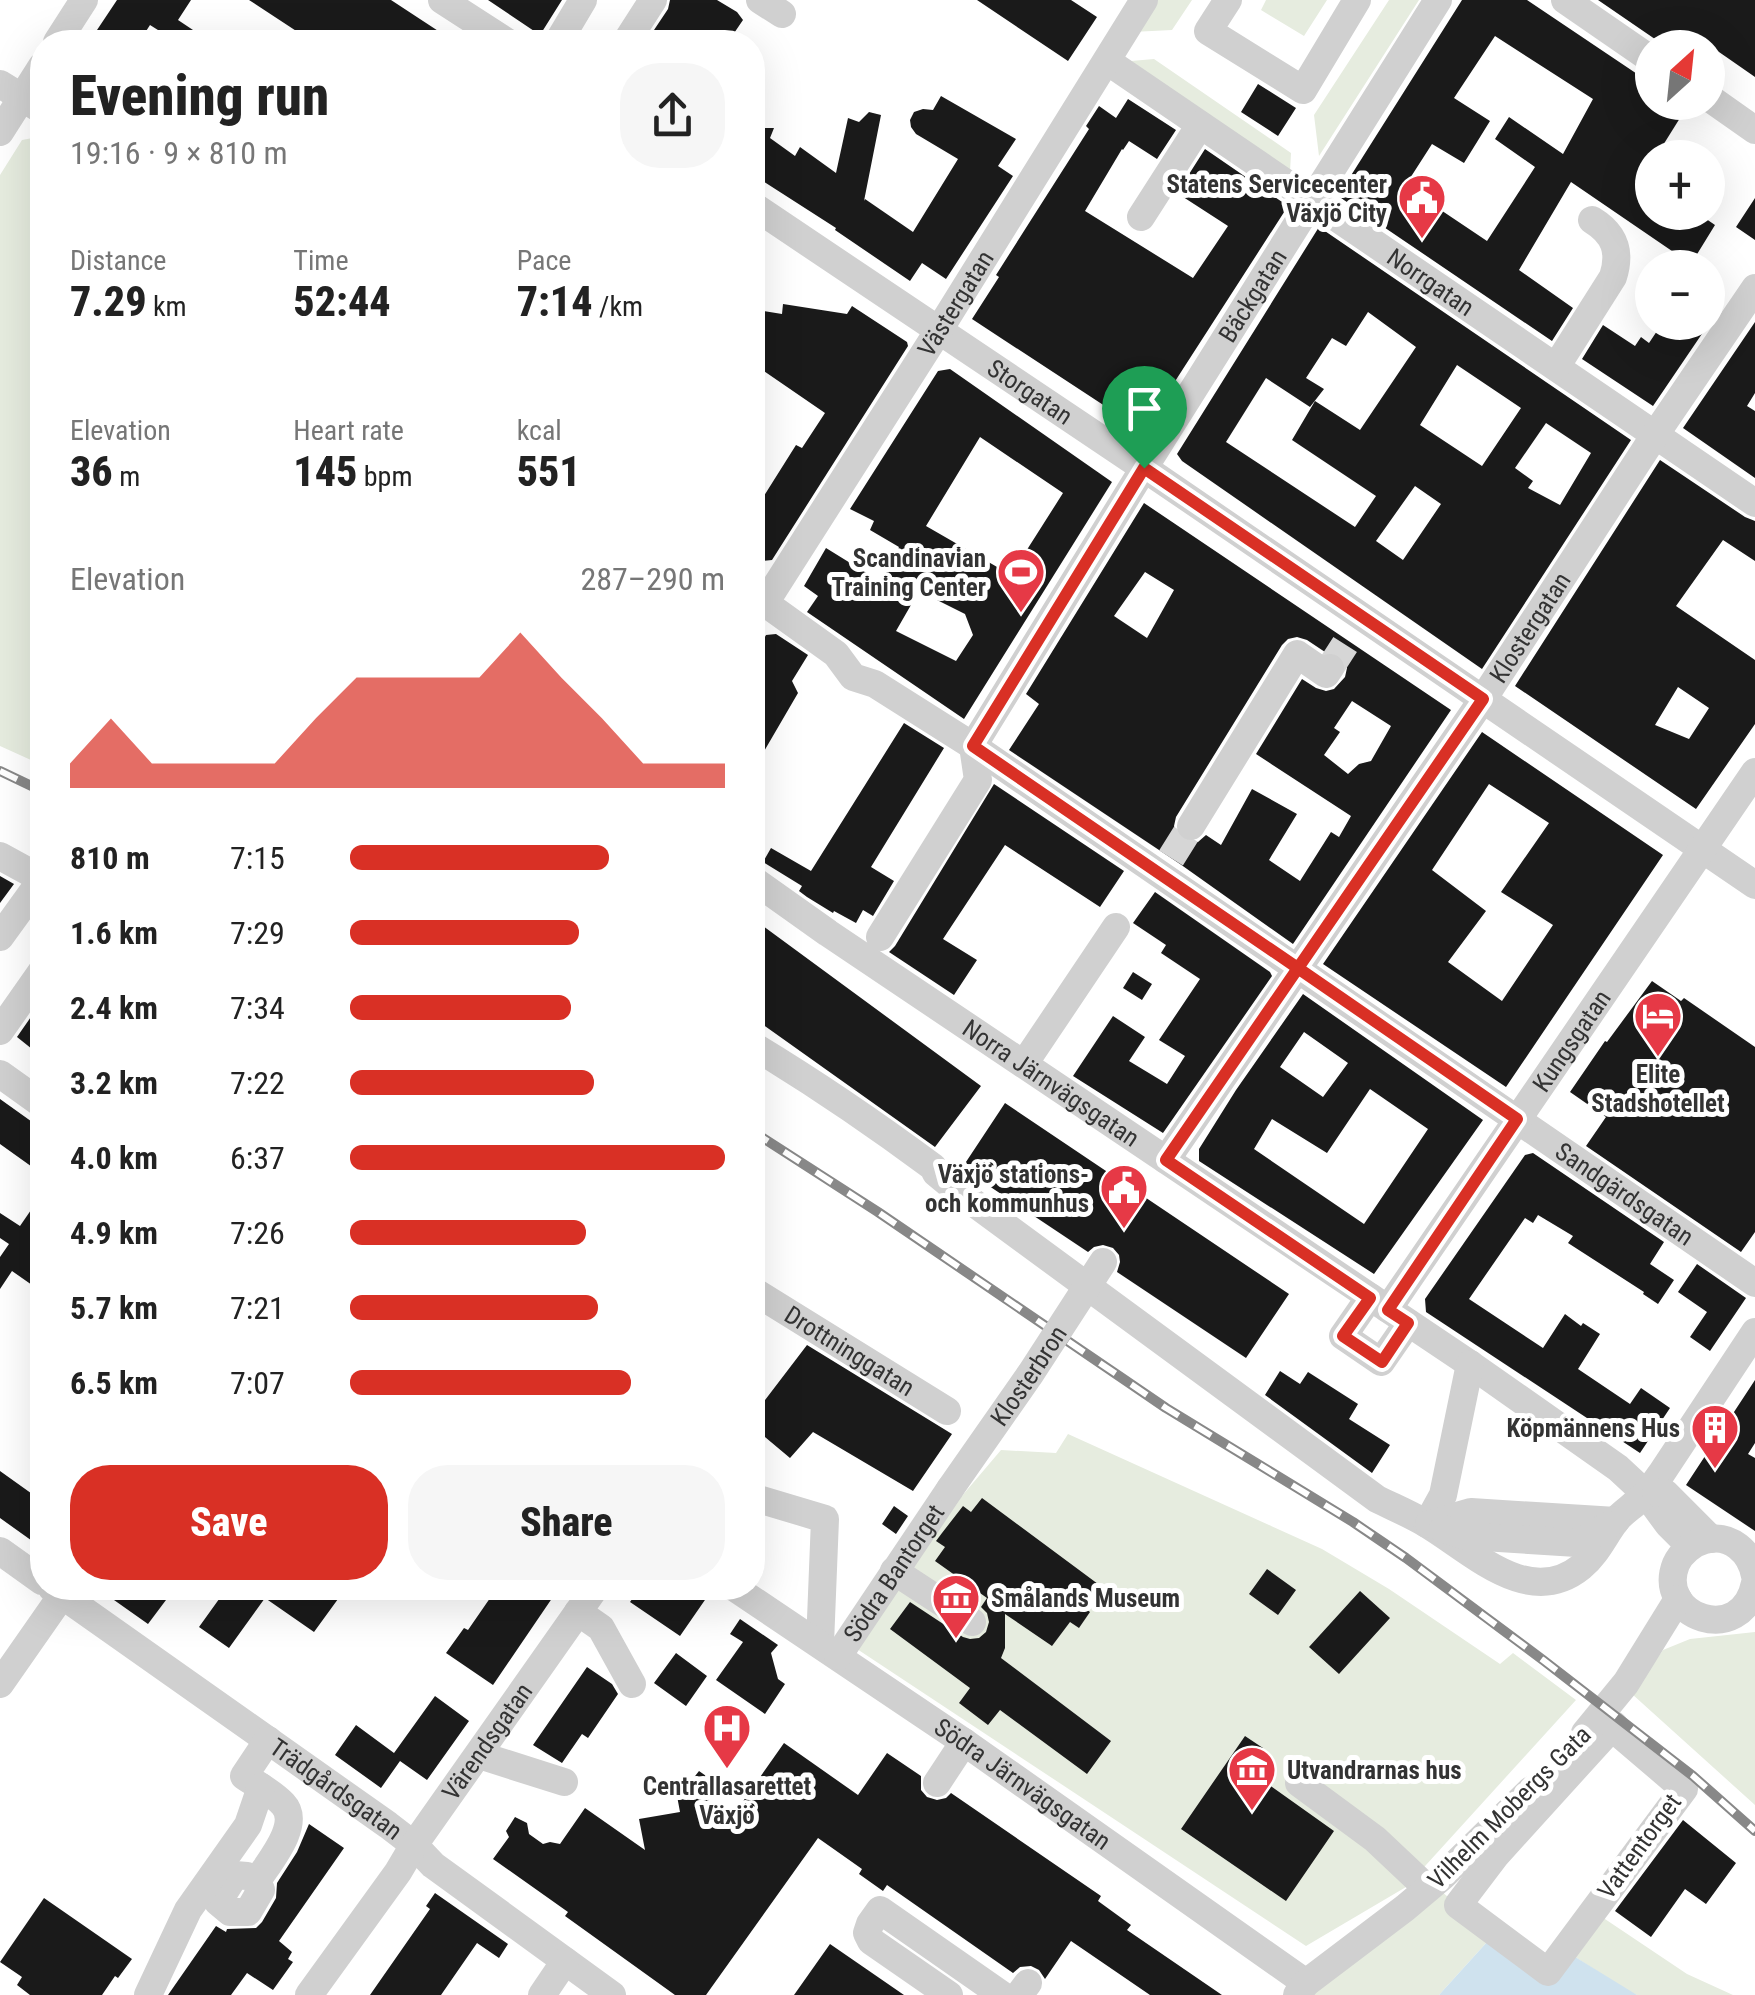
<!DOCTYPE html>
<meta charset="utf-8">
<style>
:root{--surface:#fff;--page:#f6f6f6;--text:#222;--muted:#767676;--accent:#d93025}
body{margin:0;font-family:"Roboto Condensed",sans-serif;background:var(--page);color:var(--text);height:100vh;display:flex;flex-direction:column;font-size:38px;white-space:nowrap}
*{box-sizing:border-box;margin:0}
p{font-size:32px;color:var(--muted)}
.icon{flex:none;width:55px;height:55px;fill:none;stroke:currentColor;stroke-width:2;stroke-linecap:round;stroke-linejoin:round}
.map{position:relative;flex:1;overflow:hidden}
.sheet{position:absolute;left:30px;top:30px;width:735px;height:1570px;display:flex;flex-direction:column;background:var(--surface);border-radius:40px;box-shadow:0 10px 40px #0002}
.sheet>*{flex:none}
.needle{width:65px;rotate:27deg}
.tools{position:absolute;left:1635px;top:30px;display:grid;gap:20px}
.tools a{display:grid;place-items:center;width:90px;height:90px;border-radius:50%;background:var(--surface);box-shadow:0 10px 40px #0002;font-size:50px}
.pin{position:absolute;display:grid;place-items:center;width:85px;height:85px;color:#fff;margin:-102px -42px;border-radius:50% 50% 50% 0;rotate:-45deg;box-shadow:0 0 10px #0007}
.pin .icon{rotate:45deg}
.round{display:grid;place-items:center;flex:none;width:105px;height:105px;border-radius:40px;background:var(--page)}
.headline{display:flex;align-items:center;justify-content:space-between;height:170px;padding:0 40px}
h1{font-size:55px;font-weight:800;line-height:75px}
.stats{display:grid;grid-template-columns:repeat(3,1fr);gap:15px;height:170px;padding:10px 40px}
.stats div{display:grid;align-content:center}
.stats b{font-size:42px;font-weight:800}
.stats small{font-size:28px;font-weight:400}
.stats p{font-size:28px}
.chart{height:280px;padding:20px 40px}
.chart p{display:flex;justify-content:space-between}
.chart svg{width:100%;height:180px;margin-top:10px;fill:var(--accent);opacity:.7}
.primary-button{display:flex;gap:20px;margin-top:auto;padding:20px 40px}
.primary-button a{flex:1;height:115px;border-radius:40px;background:var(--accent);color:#fff;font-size:40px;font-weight:800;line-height:115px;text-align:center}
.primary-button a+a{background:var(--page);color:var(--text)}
ul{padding:0 40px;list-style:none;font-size:32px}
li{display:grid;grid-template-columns:160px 120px 1fr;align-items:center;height:75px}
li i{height:25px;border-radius:12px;background:var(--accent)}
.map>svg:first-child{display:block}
.green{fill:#e6ecdf}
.water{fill:#cfe2ee}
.building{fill:#1a1a1a;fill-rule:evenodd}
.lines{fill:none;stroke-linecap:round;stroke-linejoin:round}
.minor-tunnel{stroke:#d6d6d6;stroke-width:28;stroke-dasharray:28 14;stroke-linecap:butt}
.minor{stroke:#d0d0d0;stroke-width:28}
.rail-casing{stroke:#888;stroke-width:10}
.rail{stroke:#fff;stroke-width:6;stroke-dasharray:19;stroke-linecap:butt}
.minor-bridge{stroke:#d0d0d0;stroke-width:28}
.route-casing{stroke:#fff;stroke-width:20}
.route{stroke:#d93025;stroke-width:12}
.labels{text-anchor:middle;stroke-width:10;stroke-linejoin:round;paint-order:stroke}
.poi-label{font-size:25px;font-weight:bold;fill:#333;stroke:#fff;text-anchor:end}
.street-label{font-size:25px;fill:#333;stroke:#fff}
</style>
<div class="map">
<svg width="1755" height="1995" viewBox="0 0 1755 1995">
<rect width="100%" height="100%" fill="#fff"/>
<!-- green -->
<path class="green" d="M1153,0H1192L1172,30L1132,32Z
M1266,0H1327L1304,36L1261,10Z
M1389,0H1419L1319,156L1314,115Z
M1154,59L1291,153L1290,172L1131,61Z
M38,137L42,139V765L0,746V175L22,140Z
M1068,1434L1322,1549L1389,1589L1500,1664L1513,1653L1576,1700L1406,1887L1306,1946L857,1649L939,1523L1001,1450L1056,1453Z
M1755,1632V1805L1632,1694L1663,1650L1690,1639Z
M1437,1888L1458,1905L1487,1942L1439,1995H1293Z
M1593,1911L1687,1974L1733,1995H1637L1628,1991L1572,1955Z"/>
<!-- water -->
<path class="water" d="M1487,1942L1550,1974L1572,1955L1637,1995H1439Z"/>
<!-- building -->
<path class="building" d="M117,0H191L178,20L211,42H177L150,25L139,42H89Z
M249,0H391L455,42H313Z
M488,0H562L540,35Z
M670,0H717L737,12L743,20L728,42H646L668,9Z
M977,0H1071L1097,17L1068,61Z
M1462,0H1527L1652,84V102H1690L1655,158H1652V162L1643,178L1652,184V212H1696L1715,225L1691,264L1571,182L1519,270L1573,308L1552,341L1338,196ZM1495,36L1593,99L1563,154L1509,117L1495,139L1535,167L1487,241L1405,186L1432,144L1464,163L1490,121L1454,98Z
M1598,0H1755V77L1696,36L1688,48H1668Z
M1258,84L1296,108L1278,136L1241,112Z
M941,96L1016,139L998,166L1013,176L946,279L922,263L910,281L835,230L836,228L755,176L752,180V126L756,128H774L770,138L795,156L800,147L836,173L848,118L859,122L869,112L881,115L864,201L865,199L913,232L958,159L916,134L911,127L910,120L914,112L923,109L933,110Z
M1128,99L1176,130L1157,159L1129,141L1123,150L1122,149L1085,211L1193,278L1228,226L1177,193L1205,149L1288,206L1143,431L972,319L999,277L996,275L1089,129L1086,126L1099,106L1116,118Z
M1755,198V240L1736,227Z
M1319,227L1631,440L1482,669L1182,461L1177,454ZM1368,312L1416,347L1360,430L1315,401L1292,440L1376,496L1355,527L1226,442L1266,378L1310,407L1324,389L1306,378L1332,338L1346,346ZM1457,365L1521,408L1482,466L1420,425ZM1546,423L1591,453L1560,505L1528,488L1533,481L1515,468ZM1415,486L1441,504L1403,560L1376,541Z
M783,304L847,314L852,306L907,342L908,346L772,560L762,561L752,555V515L796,445L802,448L825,413L752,363V309L782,314Z
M1663,322H1710L1653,406L1582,359L1603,325L1635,346L1641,337L1649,343Z
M1755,322V393L1747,406L1755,411V478L1683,428Z
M950,369L1112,482L964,719L807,612L818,596L804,586L826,548L881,582L899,547L870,530L874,521L850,509L938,371ZM980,437L1063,493L1011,575L926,526ZM919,591L965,614L973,635L956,661L896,631Z
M1660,460L1745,517L1755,521V561L1723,540L1676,606L1755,660V724L1696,809L1515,686ZM1678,687L1709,708L1689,739L1655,725Z
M1144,503L1451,710L1293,944L1180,864L1009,750L1039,704L1026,694ZM1145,572L1174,590L1147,638L1114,616ZM1297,637L1307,640L1325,652L1332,651L1340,654L1345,659L1347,668L1345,677L1334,689L1326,691L1316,688L1302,679L1256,754L1351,816L1339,837L1331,832L1300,881L1269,860L1297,814L1252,789L1221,845L1206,835L1198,842L1191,843L1183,841L1176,835L1174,826L1176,817L1282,645L1288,639ZM1352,701L1391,726L1371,761L1359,764L1348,774L1324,755L1340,732L1334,728Z
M776,634L808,655L792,681L798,693L752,772V661L766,635Z
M904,723L944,748L871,867L894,881L873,916L863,910L856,923L834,911L833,913L807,897L799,891L802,886L763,862L771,848L811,871Z
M1482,732L1663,855L1506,1087L1323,964ZM1489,784L1549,823L1501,892L1553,925L1502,1001L1448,962L1486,911L1432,870Z
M994,784L1124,871L1100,907L1005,845L943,939L977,960L954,995L889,952L895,946Z
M0,876L14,884L0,903Z
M1155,892L1270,972L1272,976L1163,1133L1073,1076L1113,1016L1145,1037L1129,1061L1167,1084L1185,1056L1159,1040L1200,979L1161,953L1166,945L1133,923Z
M752,918L981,1086L935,1147L752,1017Z
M1133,972L1152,984L1142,1000L1123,988Z
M1652,981L1681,1001L1684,998L1755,1047V1232L1741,1252L1586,1146L1606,1117L1570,1092L1605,1041L1607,1042Z
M1303,994L1483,1120L1374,1274L1199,1161V1149L1236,1090ZM1304,1032L1348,1063L1323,1097L1280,1067ZM1370,1089L1428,1129L1364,1224L1254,1149L1272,1119L1327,1153Z
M42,1001V1057L17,1037Z
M0,1099L42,1129V1174L0,1144Z
M1005,1103L1289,1294L1246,1358L1117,1272L1120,1262L1119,1255L1113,1248L1103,1245L1094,1247L1088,1252L962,1168Z
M1533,1153L1664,1242L1650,1264L1674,1280L1658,1304L1643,1294L1644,1292L1568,1243L1573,1236L1538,1215L1533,1223L1525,1218L1469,1299L1543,1348L1565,1314L1581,1326L1583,1323L1600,1334L1578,1369L1630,1404L1641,1388L1670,1408L1640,1453L1426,1312L1425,1299L1525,1155Z
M42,1194V1292L12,1271L0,1289V1257L9,1244L0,1238V1213L20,1226Z
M1697,1264L1746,1298L1710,1351L1690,1337L1707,1312L1678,1292Z
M807,1345L952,1434L913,1491L813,1432L790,1458L752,1426V1417Z
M1280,1371L1300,1384L1308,1372L1358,1404L1349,1419L1390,1445L1372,1473L1265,1395Z
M1755,1380V1443L1748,1454L1755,1458V1531L1686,1485Z
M0,1471L42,1501V1548L0,1518Z
M982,1498L1098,1584L1082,1606L1090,1612L1079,1628L1070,1622L1052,1646L1005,1614V1648L1001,1658L1111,1741L1087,1774L1000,1710L988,1725L959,1703L970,1688L890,1629L910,1602L963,1637L970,1639L979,1638L986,1632L989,1622L987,1613L981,1607L987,1598L935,1561L945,1547L936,1541L942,1533L963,1506L971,1512Z
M894,1506L908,1516L896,1534L882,1524Z
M1267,1569L1296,1590L1278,1615L1249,1594Z
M97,1588H175L148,1624Z
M227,1588H346L314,1632L265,1598L229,1648L199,1627Z
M497,1588H559L493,1685L446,1653L464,1628L468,1630Z
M640,1588H693L707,1597L680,1636L630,1602Z
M1360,1591L1390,1618L1339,1674L1309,1647Z
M740,1619L778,1645L771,1653L778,1679L785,1684L765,1714L716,1680L743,1642L730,1634Z
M676,1653L707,1676L686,1706L654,1683Z
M587,1667L612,1684L618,1694L588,1738L582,1734L562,1763L533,1745Z
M435,1696L469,1721L427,1780L400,1761L381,1788L335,1755L356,1725L394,1753Z
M1245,1736L1263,1748L1248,1770L1334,1831L1286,1901L1181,1829Z
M784,1743L858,1795L887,1753L921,1776V1790L927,1797L937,1800L946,1798L951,1793L1101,1896L1098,1901L1131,1925L1127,1930L1222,1995H1150L1071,1941L1045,1979L1039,1970L1031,1966L1020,1967L1013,1973L887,1885L883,1891L859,1874L862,1869L818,1838L706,1995H675L565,1916L568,1912L493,1859L509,1837L506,1831L515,1817L527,1823L529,1834L543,1844L550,1842L560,1844L585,1808L645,1850L639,1819L680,1812L675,1785L683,1774L692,1780L699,1771L719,1785L701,1812L725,1827Z
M1683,1820L1736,1863L1706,1904L1685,1889L1651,1937L1615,1911Z
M309,1824L344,1848L279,1941L292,1952L288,1959L293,1962L273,1990L247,1973L231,1995H168L216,1926L226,1932L227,1929L256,1928L262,1922L276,1898L277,1883L297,1852Z
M435,1893L508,1944L499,1958L477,1943L441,1995H370L430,1909L426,1906Z
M44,1898L132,1959L118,1978L115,1976L102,1995H30L17,1985L22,1977L0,1962Z
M830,1944L904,1995H794Z"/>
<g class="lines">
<!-- minor-tunnel -->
<path class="minor-tunnel" d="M1330,668L1348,640
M1171,858L1191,826"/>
<!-- minor -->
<g class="minor">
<path d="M442,0L507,42"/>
<path d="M760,0L782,14"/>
<path d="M1228,0L1208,31L1303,90L1357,0"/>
<path d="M1565,0L1652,60"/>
<path d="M57,42L84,0"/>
<path d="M558,42L583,0"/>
<path d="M626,42L653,0"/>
<path id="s1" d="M1107,61L1755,503"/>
<path d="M0,84L42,110"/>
<path d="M1708,97L1755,130"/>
<path d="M0,132L42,66"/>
<path id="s2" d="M752,205L1144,468L1755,885"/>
<path d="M1141,217L1200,125"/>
<path d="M1556,367L1613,277C1621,252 1615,234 1592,220"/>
<path id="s3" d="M752,597L765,603L836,654L853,677L875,684L973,746L1755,1283"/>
<path id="s4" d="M765,603L939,330L1144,0"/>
<path id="s5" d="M973,746L1144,468L1438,0"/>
<path d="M1191,826L1297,654L1326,674L1330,668"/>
<path d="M0,856L42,879"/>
<path id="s6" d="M752,879L828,933L1470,1364L1618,1468L1646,1494L1668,1524L1690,1546"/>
<path d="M0,937L42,879"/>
<path d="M880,937L978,780L973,746"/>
<path d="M0,1031L42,971"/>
<path d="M752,1045C815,1083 875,1124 933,1167L936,1173L959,1192L1377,1499C1393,1507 1410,1514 1425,1523C1470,1549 1528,1610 1581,1567C1598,1553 1605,1534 1618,1518C1625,1511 1634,1505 1641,1498C1649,1491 1655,1482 1661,1474L1755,1332"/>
<path d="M1024,1064L1116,927"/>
<path d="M0,1074L42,1104"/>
<path id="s7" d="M1166,1160L1483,699L1655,435L1755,288"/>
<path id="s8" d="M752,1290L947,1411"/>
<path d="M1370,1297L1343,1336L1381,1362L1408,1323"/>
<path id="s9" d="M1388,1309L1755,772"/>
<path d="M1656,1492L1665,1493L1711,1539"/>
<path d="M752,1497L825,1519L820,1644"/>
<path d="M1427,1524L1443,1495L1470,1364"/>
<path d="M1429,1524L1471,1512L1616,1521"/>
<path d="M1443,1529L1467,1536L1577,1543L1609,1525"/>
<path d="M0,1551L42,1581"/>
<path d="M894,1571L972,1622"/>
<path d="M1755,1576C1751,1552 1730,1533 1705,1540C1693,1543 1681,1553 1676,1564C1655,1617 1742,1648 1755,1583"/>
<path id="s10" d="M52,1588L388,1825L414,1845L433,1865L612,1995"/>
<path id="s11" d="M735,1588L964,1742L1306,1983"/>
<path d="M578,1612L601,1628L632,1684"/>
<path id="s12" d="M838,1656L950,1489"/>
<path d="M0,1684L67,1588"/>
<path d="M1614,1725L1622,1736L1684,1789L1548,1972L1458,1905L1496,1855Z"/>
<path d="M1585,1733L1626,1683L1678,1599"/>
<path d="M479,1755L564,1782"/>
<path d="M937,1783L964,1742"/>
<path d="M1299,1783L1375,1839L1427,1888"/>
<path d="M257,1881L247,1876L235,1875L218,1902L230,1912H248L261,1890L257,1881C269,1862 302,1824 283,1804C273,1793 256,1784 244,1776L268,1740"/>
<path d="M148,1995L188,1910L248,1825L261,1787"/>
<path id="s13" d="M309,1995L398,1872L414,1845L595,1588"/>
<path d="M542,1995L565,1961"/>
<path d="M949,1995L871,1941L867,1933L870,1924L880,1910L1002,1995"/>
<path d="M1019,1995L1028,1983"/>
<path d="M1297,1995L1306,1983L1405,1908L1443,1876L1531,1790"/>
</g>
<!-- rail casing -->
<g class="rail-casing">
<path id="rail" d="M0,771L42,791
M752,1131L878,1212L1166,1408L1353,1522L1406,1558L1543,1660L1693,1776L1755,1831"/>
</g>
<!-- rail -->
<use href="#rail" class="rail"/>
<!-- minor-bridge -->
<path class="minor-bridge" id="s14" d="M950,1489L1031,1373L1103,1262"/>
</g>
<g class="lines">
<!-- route casing -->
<g class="route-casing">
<path id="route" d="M1144,468L973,746C1155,870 1336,994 1517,1119L1388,1310L1408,1323L1382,1362L1343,1336L1370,1298L1166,1160L1483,699L1144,468"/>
</g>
<!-- route -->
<use href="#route" class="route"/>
</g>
<!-- icons -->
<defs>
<g id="civic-pin" transform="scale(2.5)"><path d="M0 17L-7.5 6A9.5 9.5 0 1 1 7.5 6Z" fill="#e63946" stroke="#fff"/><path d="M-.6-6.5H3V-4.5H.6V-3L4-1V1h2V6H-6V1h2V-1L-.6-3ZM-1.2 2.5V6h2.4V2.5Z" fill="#fff"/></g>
<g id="stadium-pin" transform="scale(2.5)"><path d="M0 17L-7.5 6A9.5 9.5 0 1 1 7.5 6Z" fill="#e63946" stroke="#fff"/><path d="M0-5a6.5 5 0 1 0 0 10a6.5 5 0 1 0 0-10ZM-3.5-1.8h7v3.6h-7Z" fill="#fff"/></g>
<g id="hotel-pin" transform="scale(2.5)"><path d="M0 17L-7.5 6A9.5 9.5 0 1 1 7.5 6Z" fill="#e63946" stroke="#fff"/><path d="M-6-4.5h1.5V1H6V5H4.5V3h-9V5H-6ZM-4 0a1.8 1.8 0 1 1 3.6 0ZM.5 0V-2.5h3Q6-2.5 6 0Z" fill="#fff"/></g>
<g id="building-pin" transform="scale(2.5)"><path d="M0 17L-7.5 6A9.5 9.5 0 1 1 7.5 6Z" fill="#e63946" stroke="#fff"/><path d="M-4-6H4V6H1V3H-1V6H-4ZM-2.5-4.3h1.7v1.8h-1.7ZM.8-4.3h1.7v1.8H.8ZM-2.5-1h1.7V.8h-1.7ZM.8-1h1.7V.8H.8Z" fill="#fff"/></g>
<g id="museum-pin" transform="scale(2.5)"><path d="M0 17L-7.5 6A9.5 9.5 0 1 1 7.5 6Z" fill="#e63946" stroke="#fff"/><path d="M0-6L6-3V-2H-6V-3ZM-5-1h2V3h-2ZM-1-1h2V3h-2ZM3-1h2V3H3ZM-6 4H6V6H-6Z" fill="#fff"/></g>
<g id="hospital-pin" transform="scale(2.5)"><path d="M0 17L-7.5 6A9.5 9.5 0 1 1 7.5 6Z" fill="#e63946" stroke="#fff"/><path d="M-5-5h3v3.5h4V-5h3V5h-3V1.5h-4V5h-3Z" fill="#fff"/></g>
</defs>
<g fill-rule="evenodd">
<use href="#civic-pin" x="1422" y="198"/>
<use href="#stadium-pin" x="1021" y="572"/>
<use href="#hotel-pin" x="1658" y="1016"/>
<use href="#civic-pin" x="1124" y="1188"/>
<use href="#building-pin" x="1715" y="1428"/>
<use href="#museum-pin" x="956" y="1598"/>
<use href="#hospital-pin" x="727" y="1728"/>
<use href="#museum-pin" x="1252" y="1770"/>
</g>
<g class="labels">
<!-- poi labels -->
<g class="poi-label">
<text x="1387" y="193">Statens Servicecenter<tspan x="1387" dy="29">Växjö City</tspan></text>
<text x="986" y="567">Scandinavian<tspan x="986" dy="29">Training Center</tspan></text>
<text x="1658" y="1083" text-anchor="middle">Elite<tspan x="1658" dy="29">Stadshotellet</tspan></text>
<text x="1089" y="1183">Växjö stations-<tspan x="1089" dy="29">och kommunhus</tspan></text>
<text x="1680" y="1437">Köpmännens Hus</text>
<text x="991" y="1607" text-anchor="start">Smålands Museum</text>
<text x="1287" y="1779" text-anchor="start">Utvandrarnas hus</text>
<text x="727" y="1795" text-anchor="middle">Centrallasarettet<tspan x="727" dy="29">Växjö</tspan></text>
</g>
<!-- street labels -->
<g class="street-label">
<text dy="9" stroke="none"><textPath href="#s1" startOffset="392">Norrgatan</textPath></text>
<text dy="9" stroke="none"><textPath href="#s5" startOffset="530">Bäckgatan</textPath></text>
<text dy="9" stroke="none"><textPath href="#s4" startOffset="355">Västergatan</textPath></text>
<text dy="9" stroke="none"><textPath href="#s2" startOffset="335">Storgatan</textPath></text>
<text dy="9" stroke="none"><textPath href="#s7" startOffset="645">Klostergatan</textPath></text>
<text dy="9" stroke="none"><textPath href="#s9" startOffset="325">Kungsgatan</textPath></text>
<text dy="9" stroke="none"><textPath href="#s6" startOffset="362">Norra Järnvägsgatan</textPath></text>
<text dy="9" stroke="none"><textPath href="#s3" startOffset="1060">Sandgärdsgatan</textPath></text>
<text dy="9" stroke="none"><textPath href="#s8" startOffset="115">Drottninggatan</textPath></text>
<text dy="9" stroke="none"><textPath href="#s14" startOffset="138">Klosterbron</textPath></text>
<text dy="9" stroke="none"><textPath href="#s12" startOffset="100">Södra Bantorget</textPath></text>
<text dy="9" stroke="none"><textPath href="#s13" startOffset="310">Värendsgatan</textPath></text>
<text dy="9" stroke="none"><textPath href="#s11" startOffset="348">Södra Järnvägsgatan</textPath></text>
<text dy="9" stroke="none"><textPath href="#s10" startOffset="348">Trädgårdsgatan</textPath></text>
<text transform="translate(1509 1807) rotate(-45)" y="9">Vilhelm Mobergs Gata</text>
<text transform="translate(1639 1846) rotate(-54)" y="9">Vattentorget</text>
</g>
</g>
</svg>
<div class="tools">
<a><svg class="needle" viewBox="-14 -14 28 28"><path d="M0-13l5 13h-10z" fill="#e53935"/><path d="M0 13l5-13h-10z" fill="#767676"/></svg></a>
<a>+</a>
<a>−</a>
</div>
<div class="pin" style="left:1144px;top:468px;background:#1e9e55"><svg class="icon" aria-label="arrive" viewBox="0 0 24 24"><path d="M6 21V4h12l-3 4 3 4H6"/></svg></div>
<section class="sheet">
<div class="headline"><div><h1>Evening run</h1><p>19:16 · 9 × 810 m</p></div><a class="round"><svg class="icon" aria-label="share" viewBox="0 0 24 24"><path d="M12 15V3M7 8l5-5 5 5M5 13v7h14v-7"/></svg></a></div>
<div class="stats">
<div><p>Distance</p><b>7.29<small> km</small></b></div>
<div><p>Time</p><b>52:44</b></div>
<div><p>Pace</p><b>7:14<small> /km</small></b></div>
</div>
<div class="stats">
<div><p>Elevation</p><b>36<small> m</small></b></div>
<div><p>Heart rate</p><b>145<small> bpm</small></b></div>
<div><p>kcal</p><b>551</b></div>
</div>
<div class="chart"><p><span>Elevation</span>287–290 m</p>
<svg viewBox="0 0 160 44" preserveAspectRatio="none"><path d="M0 44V38L10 27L20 38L30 38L40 38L50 38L60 27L70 17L80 17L90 17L100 17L110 6L120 17L130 27L140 38L150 38L160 38V44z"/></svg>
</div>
<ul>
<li><b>810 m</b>7:15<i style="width:69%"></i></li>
<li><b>1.6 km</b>7:29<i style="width:61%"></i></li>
<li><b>2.4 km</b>7:34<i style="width:59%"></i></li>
<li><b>3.2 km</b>7:22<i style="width:65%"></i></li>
<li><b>4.0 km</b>6:37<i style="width:100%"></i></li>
<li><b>4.9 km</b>7:26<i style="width:63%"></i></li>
<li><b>5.7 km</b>7:21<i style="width:66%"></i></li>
<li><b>6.5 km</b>7:07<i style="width:75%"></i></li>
</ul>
<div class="primary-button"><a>Save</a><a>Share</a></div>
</section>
</div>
